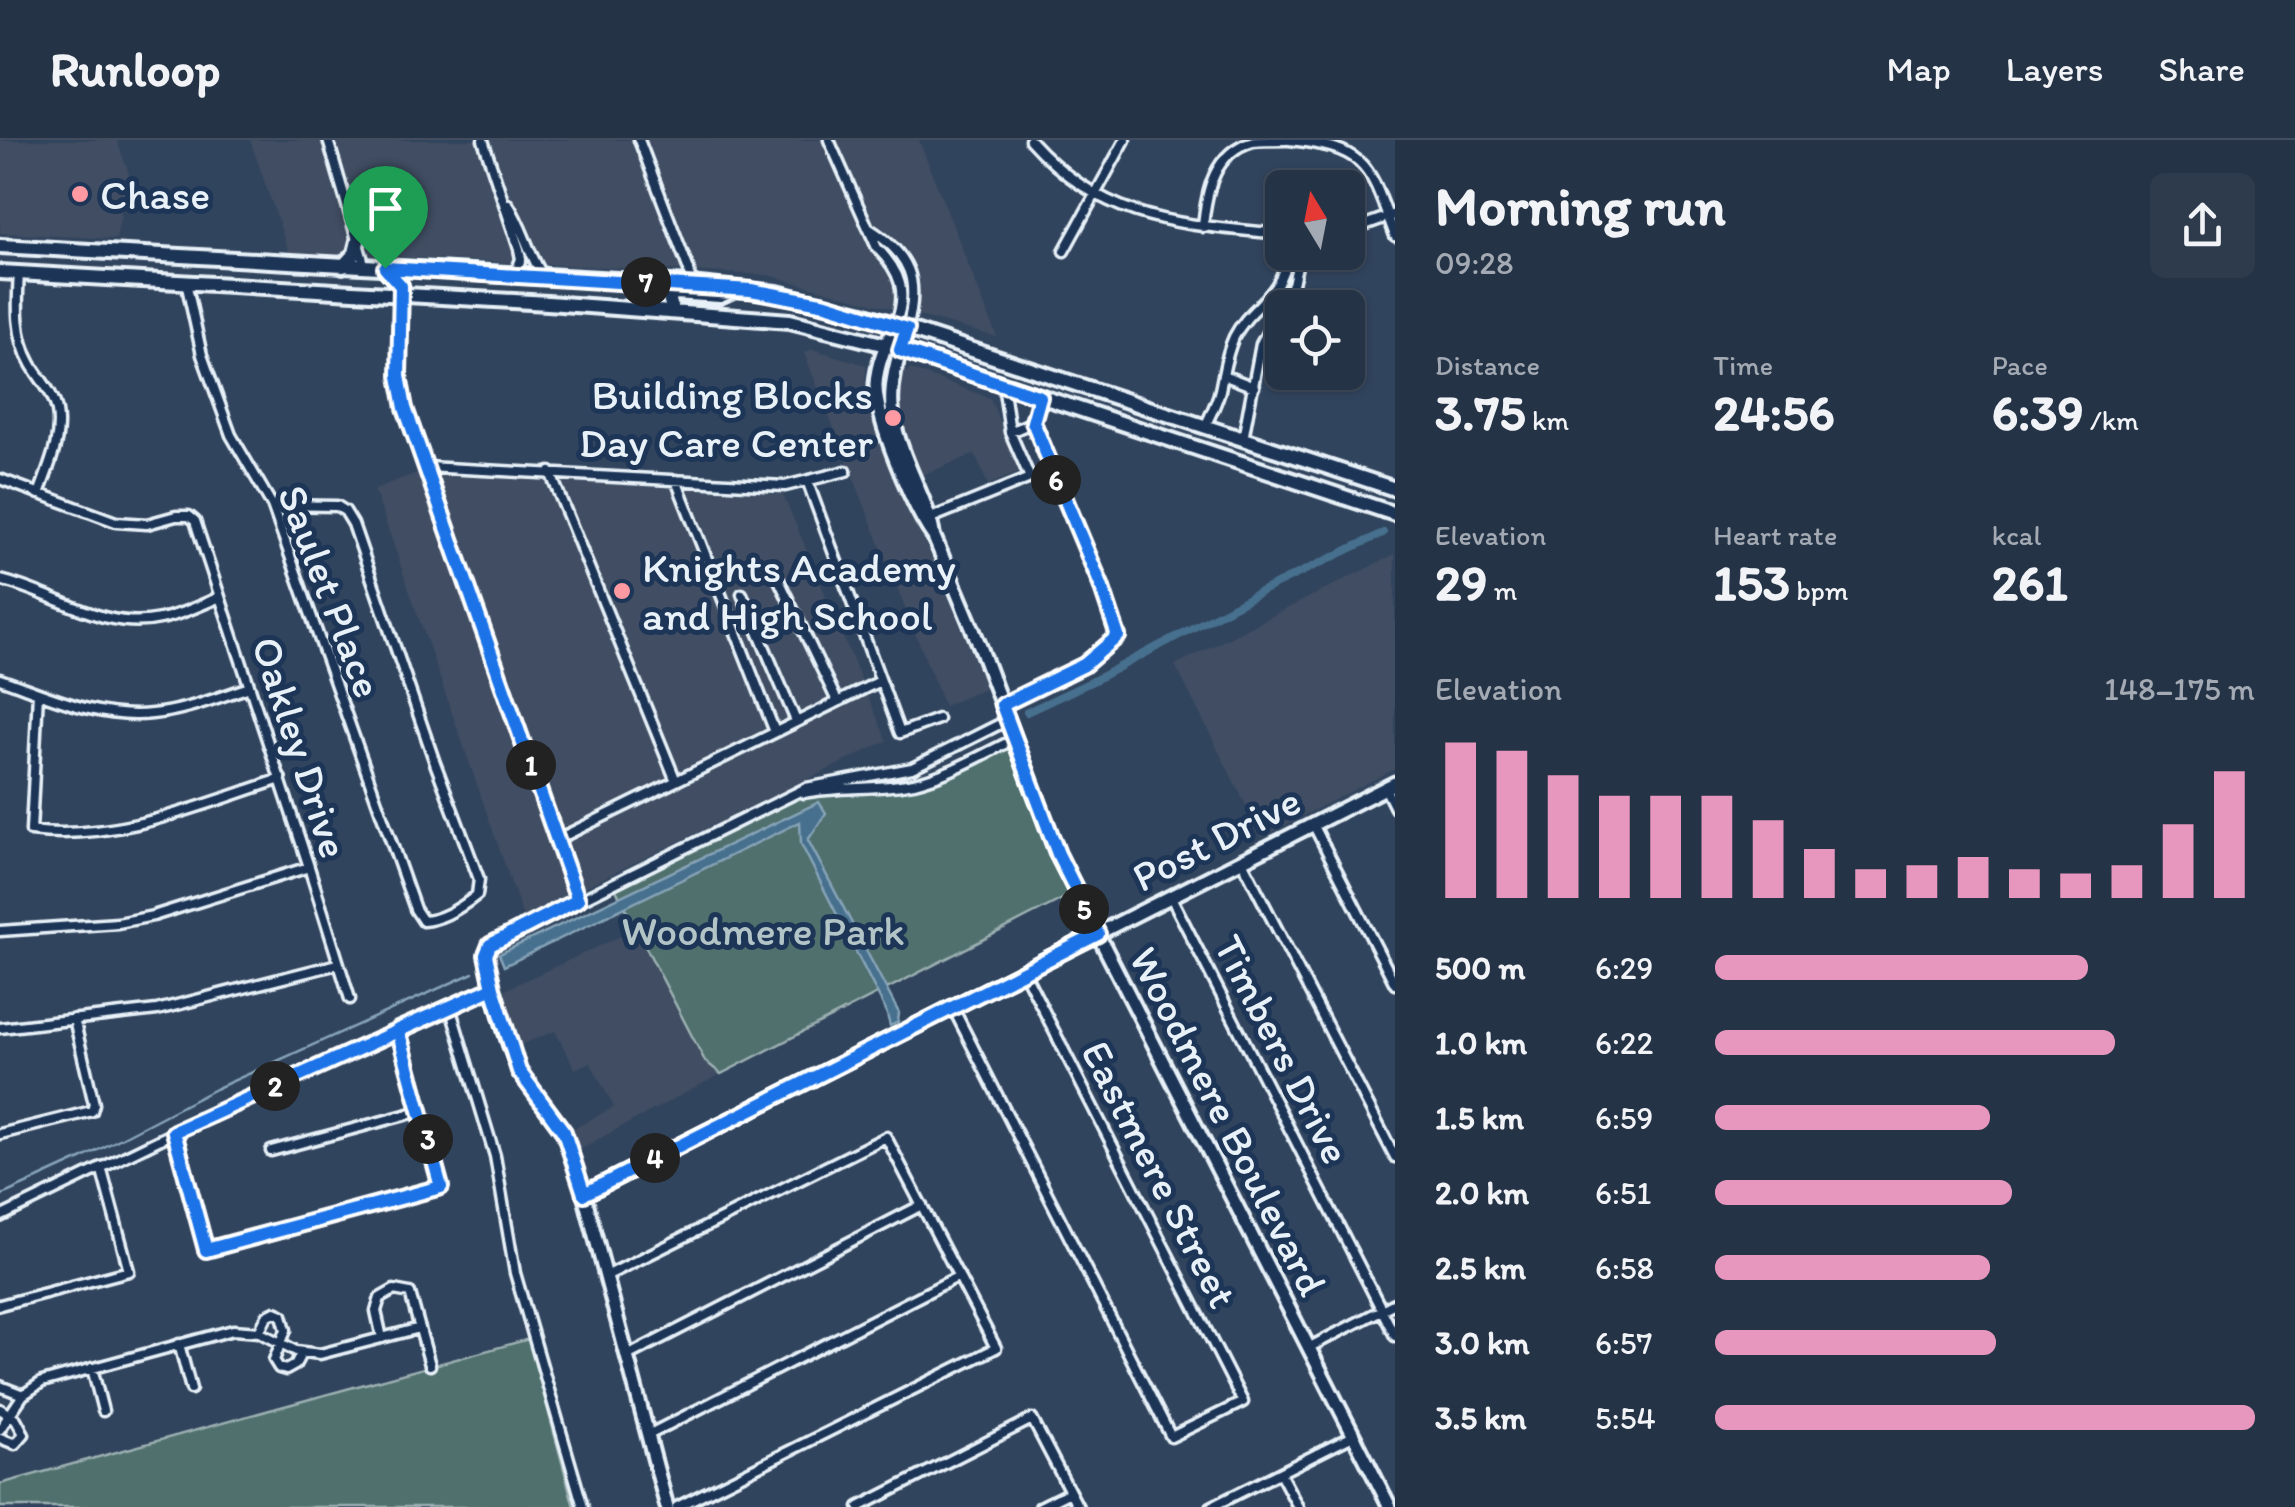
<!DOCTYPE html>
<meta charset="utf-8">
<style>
:root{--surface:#253346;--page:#2d3b4d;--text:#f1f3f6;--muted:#a3aab3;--line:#424e5f;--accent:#e797bd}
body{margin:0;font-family:Itim,sans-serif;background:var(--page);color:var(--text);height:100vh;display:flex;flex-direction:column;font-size:38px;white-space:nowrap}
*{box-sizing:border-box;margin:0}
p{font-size:32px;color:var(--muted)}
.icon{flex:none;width:55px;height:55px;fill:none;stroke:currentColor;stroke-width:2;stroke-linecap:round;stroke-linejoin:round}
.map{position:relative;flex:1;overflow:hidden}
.sheet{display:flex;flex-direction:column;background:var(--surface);width:900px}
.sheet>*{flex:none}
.needle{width:65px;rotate:350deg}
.fabs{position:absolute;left:1265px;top:30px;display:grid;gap:20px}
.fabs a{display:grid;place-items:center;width:100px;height:100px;border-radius:15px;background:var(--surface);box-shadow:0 2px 8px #0004,0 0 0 2px var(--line);font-size:50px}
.pin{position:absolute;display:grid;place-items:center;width:85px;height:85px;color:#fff;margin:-102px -42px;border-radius:50% 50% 50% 0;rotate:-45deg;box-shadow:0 0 10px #0007}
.pin .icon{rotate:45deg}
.km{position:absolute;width:50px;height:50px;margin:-25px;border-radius:50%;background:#222;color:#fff;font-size:28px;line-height:50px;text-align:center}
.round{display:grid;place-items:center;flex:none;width:105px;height:105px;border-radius:15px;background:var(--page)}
.headline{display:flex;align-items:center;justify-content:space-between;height:170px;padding:0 40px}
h1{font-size:55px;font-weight:800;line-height:75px}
.metrics{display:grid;grid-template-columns:repeat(3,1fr);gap:15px;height:170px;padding:10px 40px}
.metrics div{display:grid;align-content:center}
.metrics b{font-size:50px;font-weight:800}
.metrics small{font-size:28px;font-weight:400}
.metrics p{font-size:28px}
.chart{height:280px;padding:20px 40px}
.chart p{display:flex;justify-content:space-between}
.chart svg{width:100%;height:180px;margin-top:10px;stroke:var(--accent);stroke-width:6}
ul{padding:0 40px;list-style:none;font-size:32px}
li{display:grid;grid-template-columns:160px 120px 1fr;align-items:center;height:75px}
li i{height:25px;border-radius:12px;background:var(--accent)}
header{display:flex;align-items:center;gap:60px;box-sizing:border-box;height:140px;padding:0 50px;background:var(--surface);border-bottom:2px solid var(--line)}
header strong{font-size:48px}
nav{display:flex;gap:55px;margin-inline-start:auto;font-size:35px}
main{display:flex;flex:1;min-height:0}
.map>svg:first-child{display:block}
.built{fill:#3f4e62}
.green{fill:#506f6d;stroke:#9cb0b2;stroke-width:2.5}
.water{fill:#46708e;stroke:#87a4b8;stroke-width:2.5}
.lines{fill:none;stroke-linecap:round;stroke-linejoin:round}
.stream{stroke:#87a4b8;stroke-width:2.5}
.canal{stroke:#46708e;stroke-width:8}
.street-casing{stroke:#e8f1f8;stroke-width:15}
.secondary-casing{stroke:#e8f1f8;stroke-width:19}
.primary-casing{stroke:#e8f1f8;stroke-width:20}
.street{stroke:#1d3557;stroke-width:8}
.secondary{stroke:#1d3557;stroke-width:11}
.primary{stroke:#1d3557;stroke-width:12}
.route-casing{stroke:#fff;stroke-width:20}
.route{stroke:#1a73e8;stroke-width:12}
.poi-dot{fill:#ff9aa2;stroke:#1d3557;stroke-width:4}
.labels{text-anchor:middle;stroke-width:10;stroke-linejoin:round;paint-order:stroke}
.poi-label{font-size:42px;fill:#e8f1f8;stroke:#1d3557;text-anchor:start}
.street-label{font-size:42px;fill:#e8f1f8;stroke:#1d3557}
.park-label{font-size:42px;fill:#b3c4c7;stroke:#1d3557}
</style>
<header>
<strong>Runloop</strong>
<nav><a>Map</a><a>Layers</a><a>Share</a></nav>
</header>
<main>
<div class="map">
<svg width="1395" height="1367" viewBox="0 0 1395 1367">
<rect width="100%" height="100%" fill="#31445d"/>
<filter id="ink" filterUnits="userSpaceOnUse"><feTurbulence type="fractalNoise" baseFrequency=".01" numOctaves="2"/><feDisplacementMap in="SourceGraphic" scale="20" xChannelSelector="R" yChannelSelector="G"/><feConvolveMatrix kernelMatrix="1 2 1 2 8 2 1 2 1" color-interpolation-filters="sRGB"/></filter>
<g filter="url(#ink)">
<!-- built -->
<path class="built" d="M0,0H117L129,34L116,99L0,93Z
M250,0H919L997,197L768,135L289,112Z
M812,209L866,225L865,262L987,548L944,566L804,213Z
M910,229L990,258L1020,332L988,345L975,314L920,336L895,275L897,238Z
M417,333L783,354L887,601L523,777L374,349Z
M1395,414V629L1262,697L1175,525Z
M636,789L705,921L721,934L578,1010L569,991L614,967L590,922L575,929L555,891L516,907L500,852Z"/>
<!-- green -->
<path class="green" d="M1015,599L1076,752L721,934L705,921L613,744L790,656L913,643Z
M529,1199L574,1367H0V1344Z"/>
<!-- water -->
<path class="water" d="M819,662L826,673L808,700L899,873L898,882L890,886L886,871L801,704L800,682L504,826L499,814Z"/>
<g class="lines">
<!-- stream -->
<path class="stream" d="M0,1056L83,1018L215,949L473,833"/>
<!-- canal -->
<path class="canal" d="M1027,572L1093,541L1264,450L1383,393"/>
<!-- street casing -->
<g class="street-casing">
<path id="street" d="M328,0L365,127
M483,0L519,109L521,119L515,135
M639,0L689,130L690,144
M829,0L877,108C901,132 908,153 895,185
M1030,0C1105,84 1179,84 1282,94
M1289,0C1369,8 1369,26 1395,96
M508,64C523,87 528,113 543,136
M1203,87C1206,52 1214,12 1253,1C1263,0 1276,0 1286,0
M868,88C911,115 920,140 907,189
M1348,91L1395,74
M1064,111L1125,0
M19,133C17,165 15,196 31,224C40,240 54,253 57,271C62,299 48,328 39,354
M186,142L202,215L231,295L272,365L415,769L423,781C442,780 462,767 477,755L479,739L435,623L353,384L345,371L337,366L272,365
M402,156L399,236L405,268L578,760
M1223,235L1254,247
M1033,282L1040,257
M1205,287C1210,275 1217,263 1220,250C1224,232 1226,214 1234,197C1252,162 1281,160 1288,112
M1243,299L1261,204L1293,144L1300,112
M426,327L785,346L846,331
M550,332L676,641
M0,339L116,382L147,384L176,376H189L195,381L309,727L350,859
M676,340L775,592
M808,343L900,593L938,579
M926,380L1030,338L1010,292L1003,244
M0,440C53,452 104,492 160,479C181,475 201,465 220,457
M779,440L837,561
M742,454L796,581
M0,539C49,556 99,580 152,574C186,571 218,557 250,547
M38,553L31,691C117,702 200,665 281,639
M1002,565L1084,525L1119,496L1101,445L1033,282L1010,292
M1385,648L1395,668
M804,653C840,646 878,650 914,643C949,635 983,614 1015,599
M1313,684L1395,844
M558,699L880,541
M1242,721L1395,1017
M1171,757L1395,1196
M0,791L118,783L153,776L309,727
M450,867L495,1016L515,1133L583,1367
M953,868L1171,1297L1243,1262L1024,832
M0,888L157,870L338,824
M175,992L206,1110L441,1047L398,890
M0,994L92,971L94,964L74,879
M271,1011L420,971
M584,1054C577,1032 572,1009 561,988C550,967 531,952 519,932C507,909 480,826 490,805L806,648L912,628L1008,580
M0,1077L175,992L493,847
M606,1136L886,997L996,1208L677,1367
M0,1165L129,1131L101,1027
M259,1192L267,1176L275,1172L282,1175L286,1190L274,1220L279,1228L286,1230L295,1225L302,1212
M382,1198L376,1171L380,1158L394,1150L410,1153L430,1225
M179,1204L191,1249
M1308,1208L1395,1163
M627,1216L922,1065
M92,1228L103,1271
M0,1246L23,1255
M0,1269L16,1279L24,1294L15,1304L0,1298
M0,1289L23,1255L42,1242L233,1190L259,1192L296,1211L320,1214L420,1188
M648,1295L959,1136
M1280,1333L1298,1367
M859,1367L1032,1279L1078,1367
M1040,1367L1070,1352
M1211,1367L1353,1296"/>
</g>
<!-- secondary casing -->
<g class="secondary-casing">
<path id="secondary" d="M895,185C886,204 877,224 876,244C875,279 913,368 934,397L981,509L1057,714L1390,1367
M907,189C884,258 887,275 915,341C922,358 930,374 933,393
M667,1367L584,1054L1395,643"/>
</g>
<!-- primary casing -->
<g class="primary-casing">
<path id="primary" d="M0,106L690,144L777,153L863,174L1395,349
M343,126L355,113L359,97
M385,128L401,146L402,156
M0,132L548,163L790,181L886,205L1395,374
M673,171L669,158L675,153L720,156L735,149"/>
</g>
<!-- street -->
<use href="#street" class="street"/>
<!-- secondary -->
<use href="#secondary" class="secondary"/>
<!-- primary -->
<use href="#primary" class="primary"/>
</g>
</g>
<g class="lines" filter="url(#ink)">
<!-- route casing -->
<g class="route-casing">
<path id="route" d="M385,128L401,146L399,236L405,268L578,760L490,805L486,815L493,848L174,992L206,1110L441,1047L398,890L493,848L519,931L564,992L584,1054L1098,794L1058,714L1002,565L1084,525L1118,496L1101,445L1033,282L1040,257L900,210L907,189L826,164L751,150L385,128"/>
</g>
<!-- route -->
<use href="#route" class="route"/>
</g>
<!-- markers -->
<g class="poi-dot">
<circle cx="80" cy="54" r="10"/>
<circle cx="893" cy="278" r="10"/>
<circle cx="622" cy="451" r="10"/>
</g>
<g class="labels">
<!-- poi labels -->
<g class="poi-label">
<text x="100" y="69">Chase</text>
<text x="873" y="269" text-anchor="end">Building Blocks<tspan x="873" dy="48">Day Care Center</tspan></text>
<text x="642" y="442">Knights Academy<tspan x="642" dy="48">and High School</tspan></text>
</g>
<!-- street labels -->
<g class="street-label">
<text transform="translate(331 451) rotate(69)" y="15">Saulet Place</text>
<text transform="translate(301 607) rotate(72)" y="15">Oakley Drive</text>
<text transform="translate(1216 698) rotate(-27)" y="15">Post Drive</text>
<text transform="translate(1283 909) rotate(63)" y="15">Timbers Drive</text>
<text transform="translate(1229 981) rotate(63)" y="15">Woodmere Boulevard</text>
<text transform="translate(1160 1034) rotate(63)" y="15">Eastmere Street</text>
</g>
<!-- park labels -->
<g class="park-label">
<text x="763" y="805">Woodmere Park</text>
</g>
</g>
</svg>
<div class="fabs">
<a><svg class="needle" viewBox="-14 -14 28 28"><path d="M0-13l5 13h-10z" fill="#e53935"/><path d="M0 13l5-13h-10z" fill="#a3aab3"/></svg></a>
<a><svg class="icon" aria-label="locate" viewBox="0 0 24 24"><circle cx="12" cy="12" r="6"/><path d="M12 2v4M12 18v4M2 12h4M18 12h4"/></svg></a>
</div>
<div class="pin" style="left:385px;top:128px;background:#1e9e55"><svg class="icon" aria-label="arrive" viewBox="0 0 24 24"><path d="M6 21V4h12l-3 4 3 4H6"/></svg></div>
<b class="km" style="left:531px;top:625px">1</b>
<b class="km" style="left:275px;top:946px">2</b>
<b class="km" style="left:428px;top:999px">3</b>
<b class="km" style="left:655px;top:1018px">4</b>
<b class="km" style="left:1084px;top:769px">5</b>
<b class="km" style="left:1056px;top:340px">6</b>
<b class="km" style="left:646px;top:142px">7</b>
</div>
<section class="sheet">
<div class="headline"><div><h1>Morning run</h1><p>09:28</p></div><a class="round"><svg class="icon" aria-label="share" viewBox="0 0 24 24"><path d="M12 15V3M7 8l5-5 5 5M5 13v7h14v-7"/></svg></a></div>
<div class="metrics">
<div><p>Distance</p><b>3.75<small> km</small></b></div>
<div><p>Time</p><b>24:56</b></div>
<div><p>Pace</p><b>6:39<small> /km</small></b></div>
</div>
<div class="metrics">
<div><p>Elevation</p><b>29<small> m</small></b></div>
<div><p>Heart rate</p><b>153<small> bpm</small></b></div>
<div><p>kcal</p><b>261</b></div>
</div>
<div class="chart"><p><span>Elevation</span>148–175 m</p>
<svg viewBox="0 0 160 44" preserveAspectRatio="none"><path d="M5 44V6M15 44V8M25 44V14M35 44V19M45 44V19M55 44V19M65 44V25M75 44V32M85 44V37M95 44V36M105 44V34M115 44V37M125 44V38M135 44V36M145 44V26M155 44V13"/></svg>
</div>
<ul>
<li><b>500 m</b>6:29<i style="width:69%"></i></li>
<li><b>1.0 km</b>6:22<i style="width:74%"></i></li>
<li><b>1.5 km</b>6:59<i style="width:51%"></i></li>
<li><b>2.0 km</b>6:51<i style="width:55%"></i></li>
<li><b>2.5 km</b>6:58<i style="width:51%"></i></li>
<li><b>3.0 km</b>6:57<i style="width:52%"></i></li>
<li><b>3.5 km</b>5:54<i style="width:100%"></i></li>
</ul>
</section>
</main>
